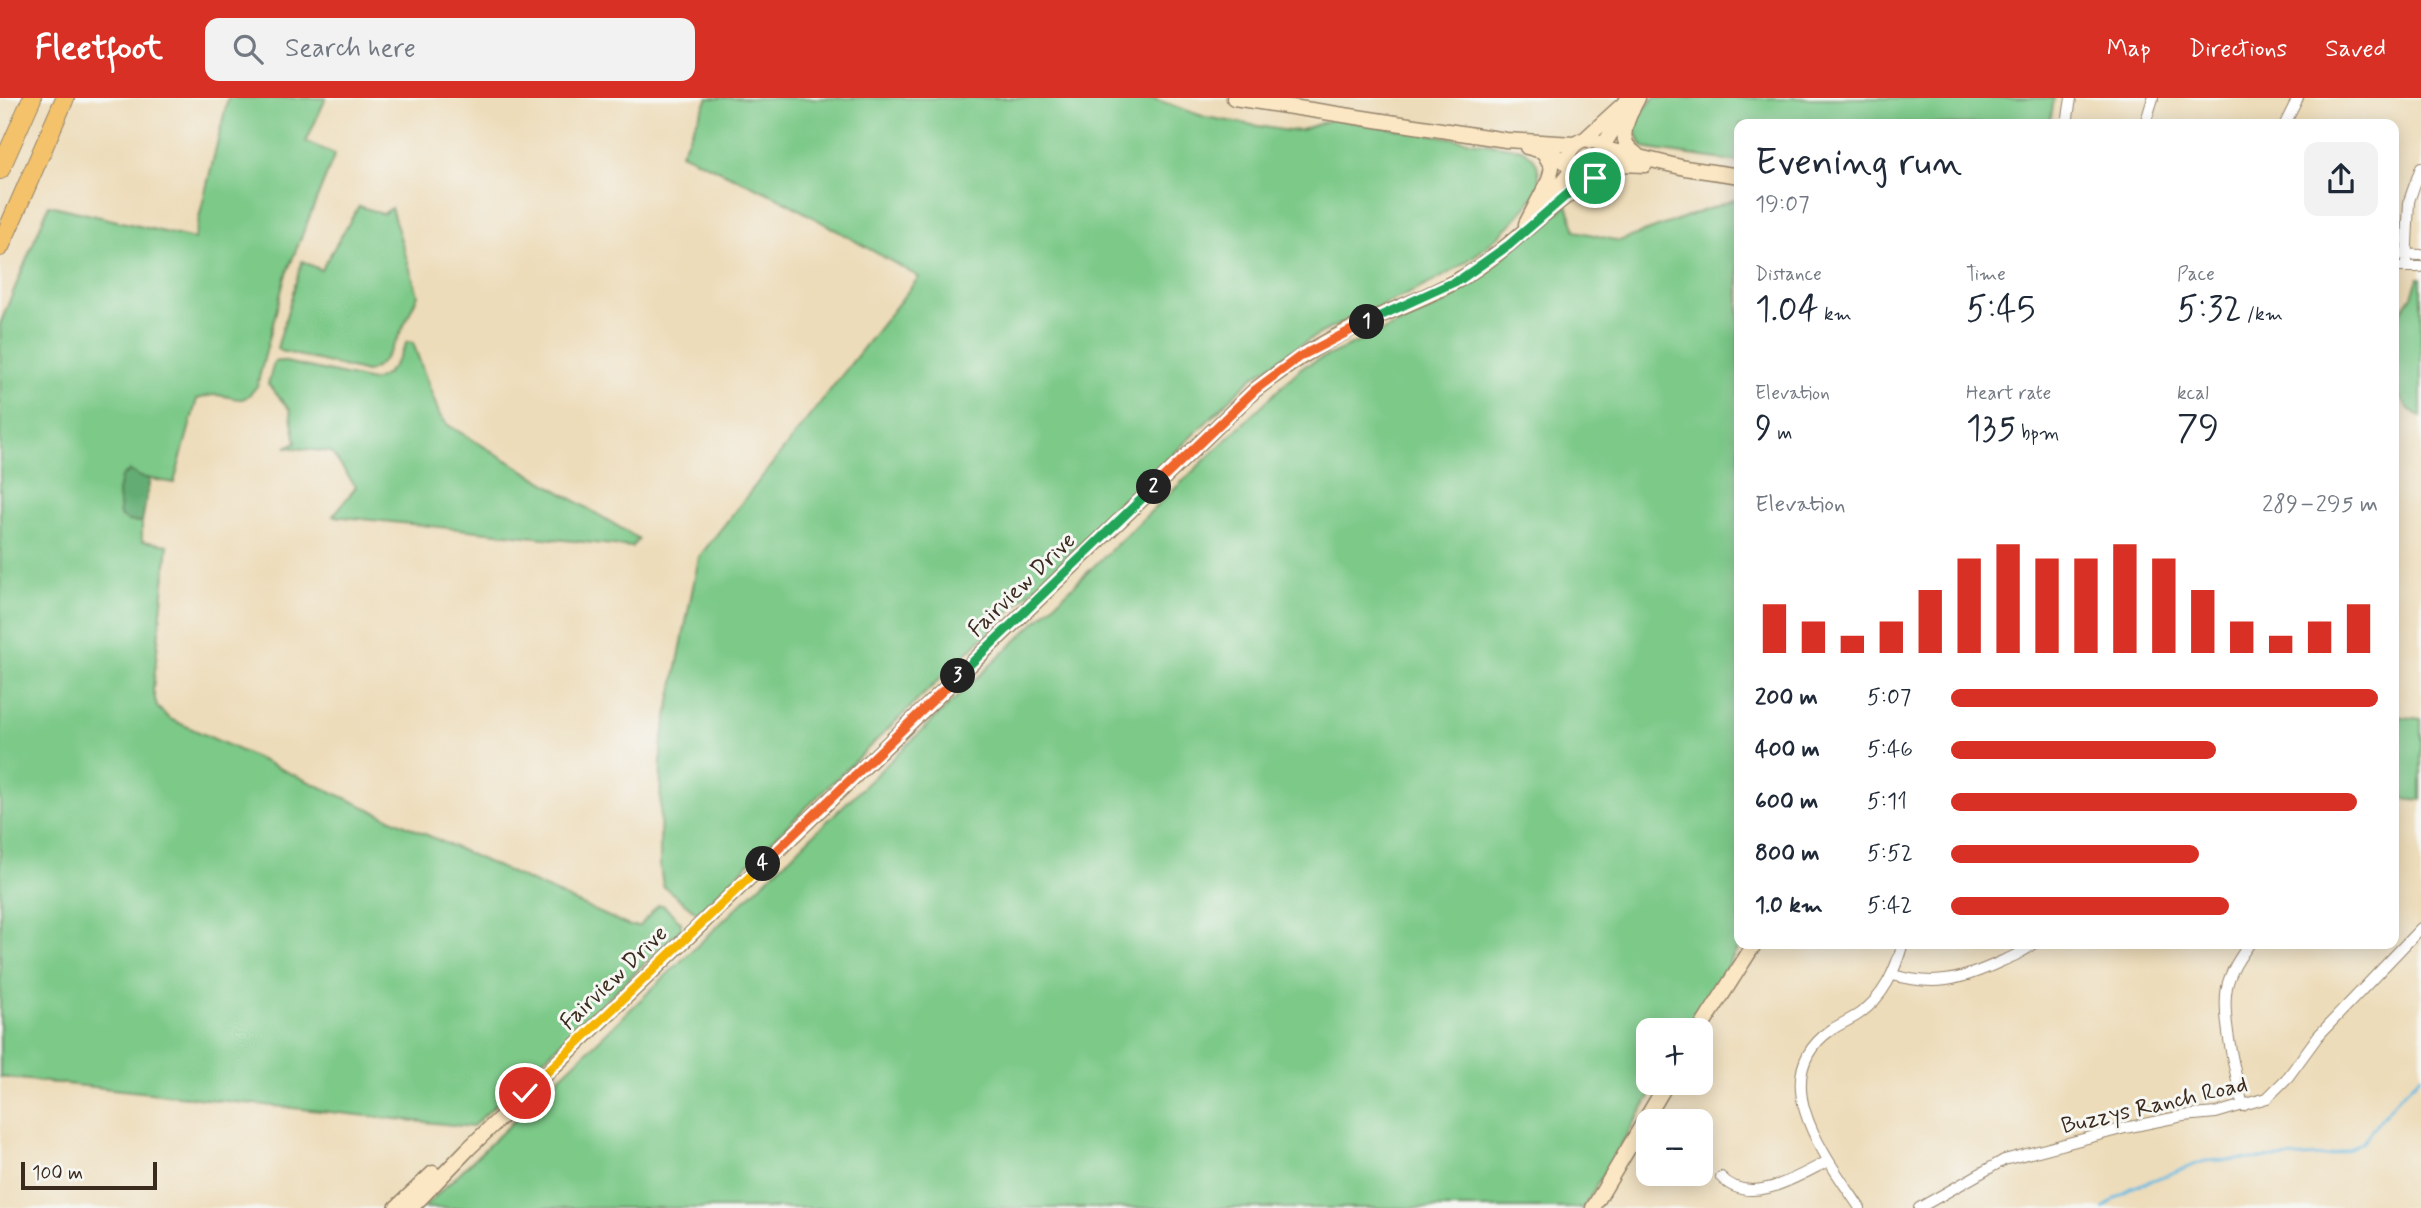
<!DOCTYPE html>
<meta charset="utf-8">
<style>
:root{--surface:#fff;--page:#f2f2f3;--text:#1f2937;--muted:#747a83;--accent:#d93025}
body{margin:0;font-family:Mynerve,sans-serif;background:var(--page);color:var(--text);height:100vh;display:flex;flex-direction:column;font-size:26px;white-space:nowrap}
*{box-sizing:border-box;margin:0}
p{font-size:23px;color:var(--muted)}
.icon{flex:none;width:38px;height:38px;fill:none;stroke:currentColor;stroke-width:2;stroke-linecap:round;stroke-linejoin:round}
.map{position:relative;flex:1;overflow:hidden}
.panel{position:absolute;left:1734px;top:21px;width:665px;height:830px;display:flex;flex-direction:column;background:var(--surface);border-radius:14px;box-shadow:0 4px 18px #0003}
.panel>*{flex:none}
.fabs{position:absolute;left:1636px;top:920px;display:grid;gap:14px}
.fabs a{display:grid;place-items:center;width:77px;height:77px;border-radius:14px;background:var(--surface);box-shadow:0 4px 18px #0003;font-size:35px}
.scale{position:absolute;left:21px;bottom:18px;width:136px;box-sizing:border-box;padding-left:7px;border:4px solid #3b2a1e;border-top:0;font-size:19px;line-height:24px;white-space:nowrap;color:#3b2a1e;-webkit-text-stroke:5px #f6f6f2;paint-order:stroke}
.pin{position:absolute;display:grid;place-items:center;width:60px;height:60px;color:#fff;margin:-30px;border:4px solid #fff;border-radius:50%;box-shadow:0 2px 7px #0007}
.km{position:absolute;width:35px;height:35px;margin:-18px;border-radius:50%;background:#222;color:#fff;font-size:19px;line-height:35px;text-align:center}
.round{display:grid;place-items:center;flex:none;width:74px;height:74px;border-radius:14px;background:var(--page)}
.overview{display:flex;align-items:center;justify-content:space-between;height:119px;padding:0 21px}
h1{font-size:38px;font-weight:600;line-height:52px}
.metrics{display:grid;grid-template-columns:repeat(3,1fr);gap:10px;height:119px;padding:7px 21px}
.metrics div{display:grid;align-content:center}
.metrics b{font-size:35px;font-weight:600}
.metrics small{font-size:19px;font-weight:400}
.metrics p{font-size:19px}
.chart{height:196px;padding:14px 21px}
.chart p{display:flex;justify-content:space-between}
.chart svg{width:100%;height:126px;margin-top:7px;stroke:var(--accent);stroke-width:6}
ul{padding:0 21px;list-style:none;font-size:23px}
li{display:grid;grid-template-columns:112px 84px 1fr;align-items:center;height:52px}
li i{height:18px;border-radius:9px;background:var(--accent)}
header{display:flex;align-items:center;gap:42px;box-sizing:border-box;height:98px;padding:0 35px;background:var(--accent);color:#fff}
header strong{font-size:33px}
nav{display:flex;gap:38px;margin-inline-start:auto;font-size:24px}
.search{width:490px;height:63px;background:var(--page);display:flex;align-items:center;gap:18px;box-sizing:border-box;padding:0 24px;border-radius:14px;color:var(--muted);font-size:26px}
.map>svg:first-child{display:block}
.green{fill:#7bc988;stroke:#5b7a53;stroke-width:2}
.forest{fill:#64ad74;stroke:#506c49;stroke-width:2}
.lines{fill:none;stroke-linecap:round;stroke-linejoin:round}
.stream{stroke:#66b9e2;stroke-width:2.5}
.street-casing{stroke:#94836c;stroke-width:12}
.secondary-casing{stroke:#94836c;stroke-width:17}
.highway-casing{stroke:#94836c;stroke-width:20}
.street{stroke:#fff;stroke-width:10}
.secondary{stroke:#fbe7c3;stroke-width:14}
.highway{stroke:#f4c26a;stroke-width:18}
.split-1-casing{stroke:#fff;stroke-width:14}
.split-2-casing{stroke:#fff;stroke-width:14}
.split-3-casing{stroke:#fff;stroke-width:14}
.split-4-casing{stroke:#fff;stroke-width:14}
.split-5-casing{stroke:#fff;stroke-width:14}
.split-6-casing{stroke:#fff;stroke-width:14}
.split-1{stroke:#22a559;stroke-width:9}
.split-2{stroke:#f0652b;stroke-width:9}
.split-3{stroke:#22a559;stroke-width:9}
.split-4{stroke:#f0652b;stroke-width:9}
.split-5{stroke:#f5b400;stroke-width:9}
.split-6{stroke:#f5b400;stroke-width:9}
.labels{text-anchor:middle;stroke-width:6;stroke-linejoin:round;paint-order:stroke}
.street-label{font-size:23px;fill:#3b2a1e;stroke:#f6f6f2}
</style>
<header>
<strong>Fleetfoot</strong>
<div class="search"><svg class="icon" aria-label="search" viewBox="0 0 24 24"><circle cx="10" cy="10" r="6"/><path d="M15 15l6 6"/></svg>Search here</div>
<nav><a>Map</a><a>Directions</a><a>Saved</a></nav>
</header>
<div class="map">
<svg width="2421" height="1110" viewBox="0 0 2421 1110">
<rect width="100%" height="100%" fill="#f6f6f2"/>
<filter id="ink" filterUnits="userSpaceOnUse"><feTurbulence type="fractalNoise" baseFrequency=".0143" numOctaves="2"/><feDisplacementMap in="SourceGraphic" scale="14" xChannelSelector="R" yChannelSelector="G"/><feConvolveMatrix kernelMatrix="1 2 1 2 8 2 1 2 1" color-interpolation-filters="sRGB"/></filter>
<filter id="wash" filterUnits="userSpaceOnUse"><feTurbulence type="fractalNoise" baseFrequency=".00686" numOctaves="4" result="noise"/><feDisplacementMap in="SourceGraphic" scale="28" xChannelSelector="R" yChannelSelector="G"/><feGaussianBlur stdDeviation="1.57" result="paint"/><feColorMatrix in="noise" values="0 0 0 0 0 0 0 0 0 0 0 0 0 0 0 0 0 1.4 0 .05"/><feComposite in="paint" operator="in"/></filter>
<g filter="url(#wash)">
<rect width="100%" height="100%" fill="#eddcb9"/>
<!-- green -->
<path class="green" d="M228,0H326L306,44L335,56L285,179L257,288C240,311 237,297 215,297C209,297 202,300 197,301L174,385L140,379L130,373L128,423L142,424V443L168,447L153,592L157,609L170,621L629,828H640L658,807H663L681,824V831L472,1029L0,979V226L49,107L194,141Z
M708,0H1152L1205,19L1288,33L1301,32L1333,21L1522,51C1536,59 1539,67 1539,83L1543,85C1519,124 1481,157 1442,179C1406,199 1366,213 1329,231C1302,244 1277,263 1252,280L697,815L663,788L660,768L661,649L699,459L919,179L777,99L681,55Z
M1654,0H2054L2050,26H1740L1739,64L1648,51L1642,48L1635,31L1643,12Z
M1739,100L1740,845H1741L1689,933H1648V985H1658L1583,1110H423L1302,269L1448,204L1567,107L1576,133L1619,143Z
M359,108L383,116L391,110L418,197C409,215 388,272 366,274L281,253L277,250L302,163L321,172Z
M2418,180H2421V319L2409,311L2394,292V223L2412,198Z
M407,244L413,245L440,318L448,327L639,441L632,449L333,418L356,389L331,354L286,349L296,345L290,312L268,286L274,264L281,263L372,283C391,279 398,260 407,244Z
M2394,618L2421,621V702L2394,699Z"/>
<!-- forest -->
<path class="forest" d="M130,373L140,379L150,381L142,424L128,423L120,418L118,394L121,379Z"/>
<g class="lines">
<!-- stream -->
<path class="stream" d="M2103,1110L2131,1090L2205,1063L2328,1058L2348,1052L2363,1043L2397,1001L2421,978"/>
</g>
</g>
<g filter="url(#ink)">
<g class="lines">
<!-- street casing -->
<g class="street-casing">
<path id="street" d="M2067,26L2071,0
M2145,26L2153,0
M2285,26L2298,0
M2394,156L2421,157
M2394,169H2421
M2406,169L2409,103L2421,69
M1893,877C1935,889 1961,882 2000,864C2012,859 2024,854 2034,845
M2243,1008C2236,978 2221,918 2227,889C2230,873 2241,858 2250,845
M1721,1079C1750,1110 1798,1078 1828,1063
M1860,1110C1828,1062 1762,980 1831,932C1840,926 1850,922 1859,916C1884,899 1895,873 1903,845
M1919,1110L2004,1062L2125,1030L2183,1018L2216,1015L2267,1000L2288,979L2318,938L2421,830"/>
</g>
<!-- secondary casing -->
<g class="secondary-casing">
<path id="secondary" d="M1234,0L1506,42L1574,46
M1585,41L1630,0
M1603,48L1626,11
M1527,49C1538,52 1550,55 1560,60C1573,67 1577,88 1597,79C1602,76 1606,72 1607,66C1609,58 1605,51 1600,45L1585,41C1573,45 1567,53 1568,66
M1605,51L1685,70L1740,78
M1638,58C1634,54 1628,50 1626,45C1620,32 1632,11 1638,0
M1606,70L1621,66L1645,67
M1546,106L1571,73
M1526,126L1549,82L1552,69L1544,55
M1699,933L1755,845
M396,1110L433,1075
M411,1110L468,1051L1255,292C1285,269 1315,248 1349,232C1385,214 1425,201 1460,181C1508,154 1544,110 1591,81
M1593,1110L1667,985"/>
</g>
<!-- highway casing -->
<g class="highway-casing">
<path id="highway" d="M0,72L32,0
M0,149L65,0"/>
</g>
<!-- street -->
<use href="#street" class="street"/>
<!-- secondary -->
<use href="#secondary" class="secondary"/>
<!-- highway -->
<use href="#highway" class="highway"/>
</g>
</g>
<g class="lines" filter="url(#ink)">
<!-- split-1 casing -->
<g class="split-1-casing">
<path id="split-1" d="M1367,224L1461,181L1509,147L1570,94L1595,80"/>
</g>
<!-- split-2 casing -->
<g class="split-2-casing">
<path id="split-2" d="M1154,389L1255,292L1299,259L1367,224"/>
</g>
<!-- split-3 casing -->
<g class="split-3-casing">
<path id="split-3" d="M958,578L1154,389"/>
</g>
<!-- split-4 casing -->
<g class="split-4-casing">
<path id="split-4" d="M763,766L958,578"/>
</g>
<!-- split-5 casing -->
<g class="split-5-casing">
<path id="split-5" d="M567,955L763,766"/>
</g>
<!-- split-6 casing -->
<g class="split-6-casing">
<path id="split-6" d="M525,995L567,955"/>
</g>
<!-- split-1 -->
<use href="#split-1" class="split-1"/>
<!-- split-2 -->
<use href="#split-2" class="split-2"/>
<!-- split-3 -->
<use href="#split-3" class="split-3"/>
<!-- split-4 -->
<use href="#split-4" class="split-4"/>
<!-- split-5 -->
<use href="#split-5" class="split-5"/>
<!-- split-6 -->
<use href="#split-6" class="split-6"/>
</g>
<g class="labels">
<!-- street labels -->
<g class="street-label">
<text transform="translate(1021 486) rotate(-44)" y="8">Fairview Drive</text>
<text transform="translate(613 879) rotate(-44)" y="8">Fairview Drive</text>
<text transform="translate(2154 1006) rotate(-13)" y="8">Buzzys Ranch Road</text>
</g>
</g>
</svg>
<div class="fabs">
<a>+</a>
<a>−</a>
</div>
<div class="scale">100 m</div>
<div class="pin" style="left:1595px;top:80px;background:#1e9e55"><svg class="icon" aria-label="arrive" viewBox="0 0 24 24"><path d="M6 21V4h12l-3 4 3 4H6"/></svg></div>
<div class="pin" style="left:525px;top:995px;background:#d93025"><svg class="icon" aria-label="check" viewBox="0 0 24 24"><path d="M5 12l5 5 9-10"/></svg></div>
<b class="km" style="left:1367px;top:224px">1</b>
<b class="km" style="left:1154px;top:389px">2</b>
<b class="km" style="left:958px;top:578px">3</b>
<b class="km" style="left:763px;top:766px">4</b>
<section class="panel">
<div class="overview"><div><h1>Evening run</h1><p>19:07</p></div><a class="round"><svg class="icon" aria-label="share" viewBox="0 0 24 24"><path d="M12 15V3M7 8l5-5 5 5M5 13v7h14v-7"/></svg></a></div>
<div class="metrics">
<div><p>Distance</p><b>1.04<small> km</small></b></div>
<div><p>Time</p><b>5:45</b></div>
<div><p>Pace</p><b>5:32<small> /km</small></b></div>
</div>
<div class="metrics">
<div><p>Elevation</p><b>9<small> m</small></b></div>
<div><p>Heart rate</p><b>135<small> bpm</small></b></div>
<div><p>kcal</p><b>79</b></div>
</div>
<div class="chart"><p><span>Elevation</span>289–295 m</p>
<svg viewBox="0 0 160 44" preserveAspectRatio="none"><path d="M5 44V27M15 44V33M25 44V38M35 44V33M45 44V22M55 44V11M65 44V6M75 44V11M85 44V11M95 44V6M105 44V11M115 44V22M125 44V33M135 44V38M145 44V33M155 44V27"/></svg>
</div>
<ul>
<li><b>200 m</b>5:07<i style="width:100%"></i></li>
<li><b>400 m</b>5:46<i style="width:62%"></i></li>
<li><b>600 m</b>5:11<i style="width:95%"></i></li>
<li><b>800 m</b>5:52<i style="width:58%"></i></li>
<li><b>1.0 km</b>5:42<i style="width:65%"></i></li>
</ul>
</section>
</div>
